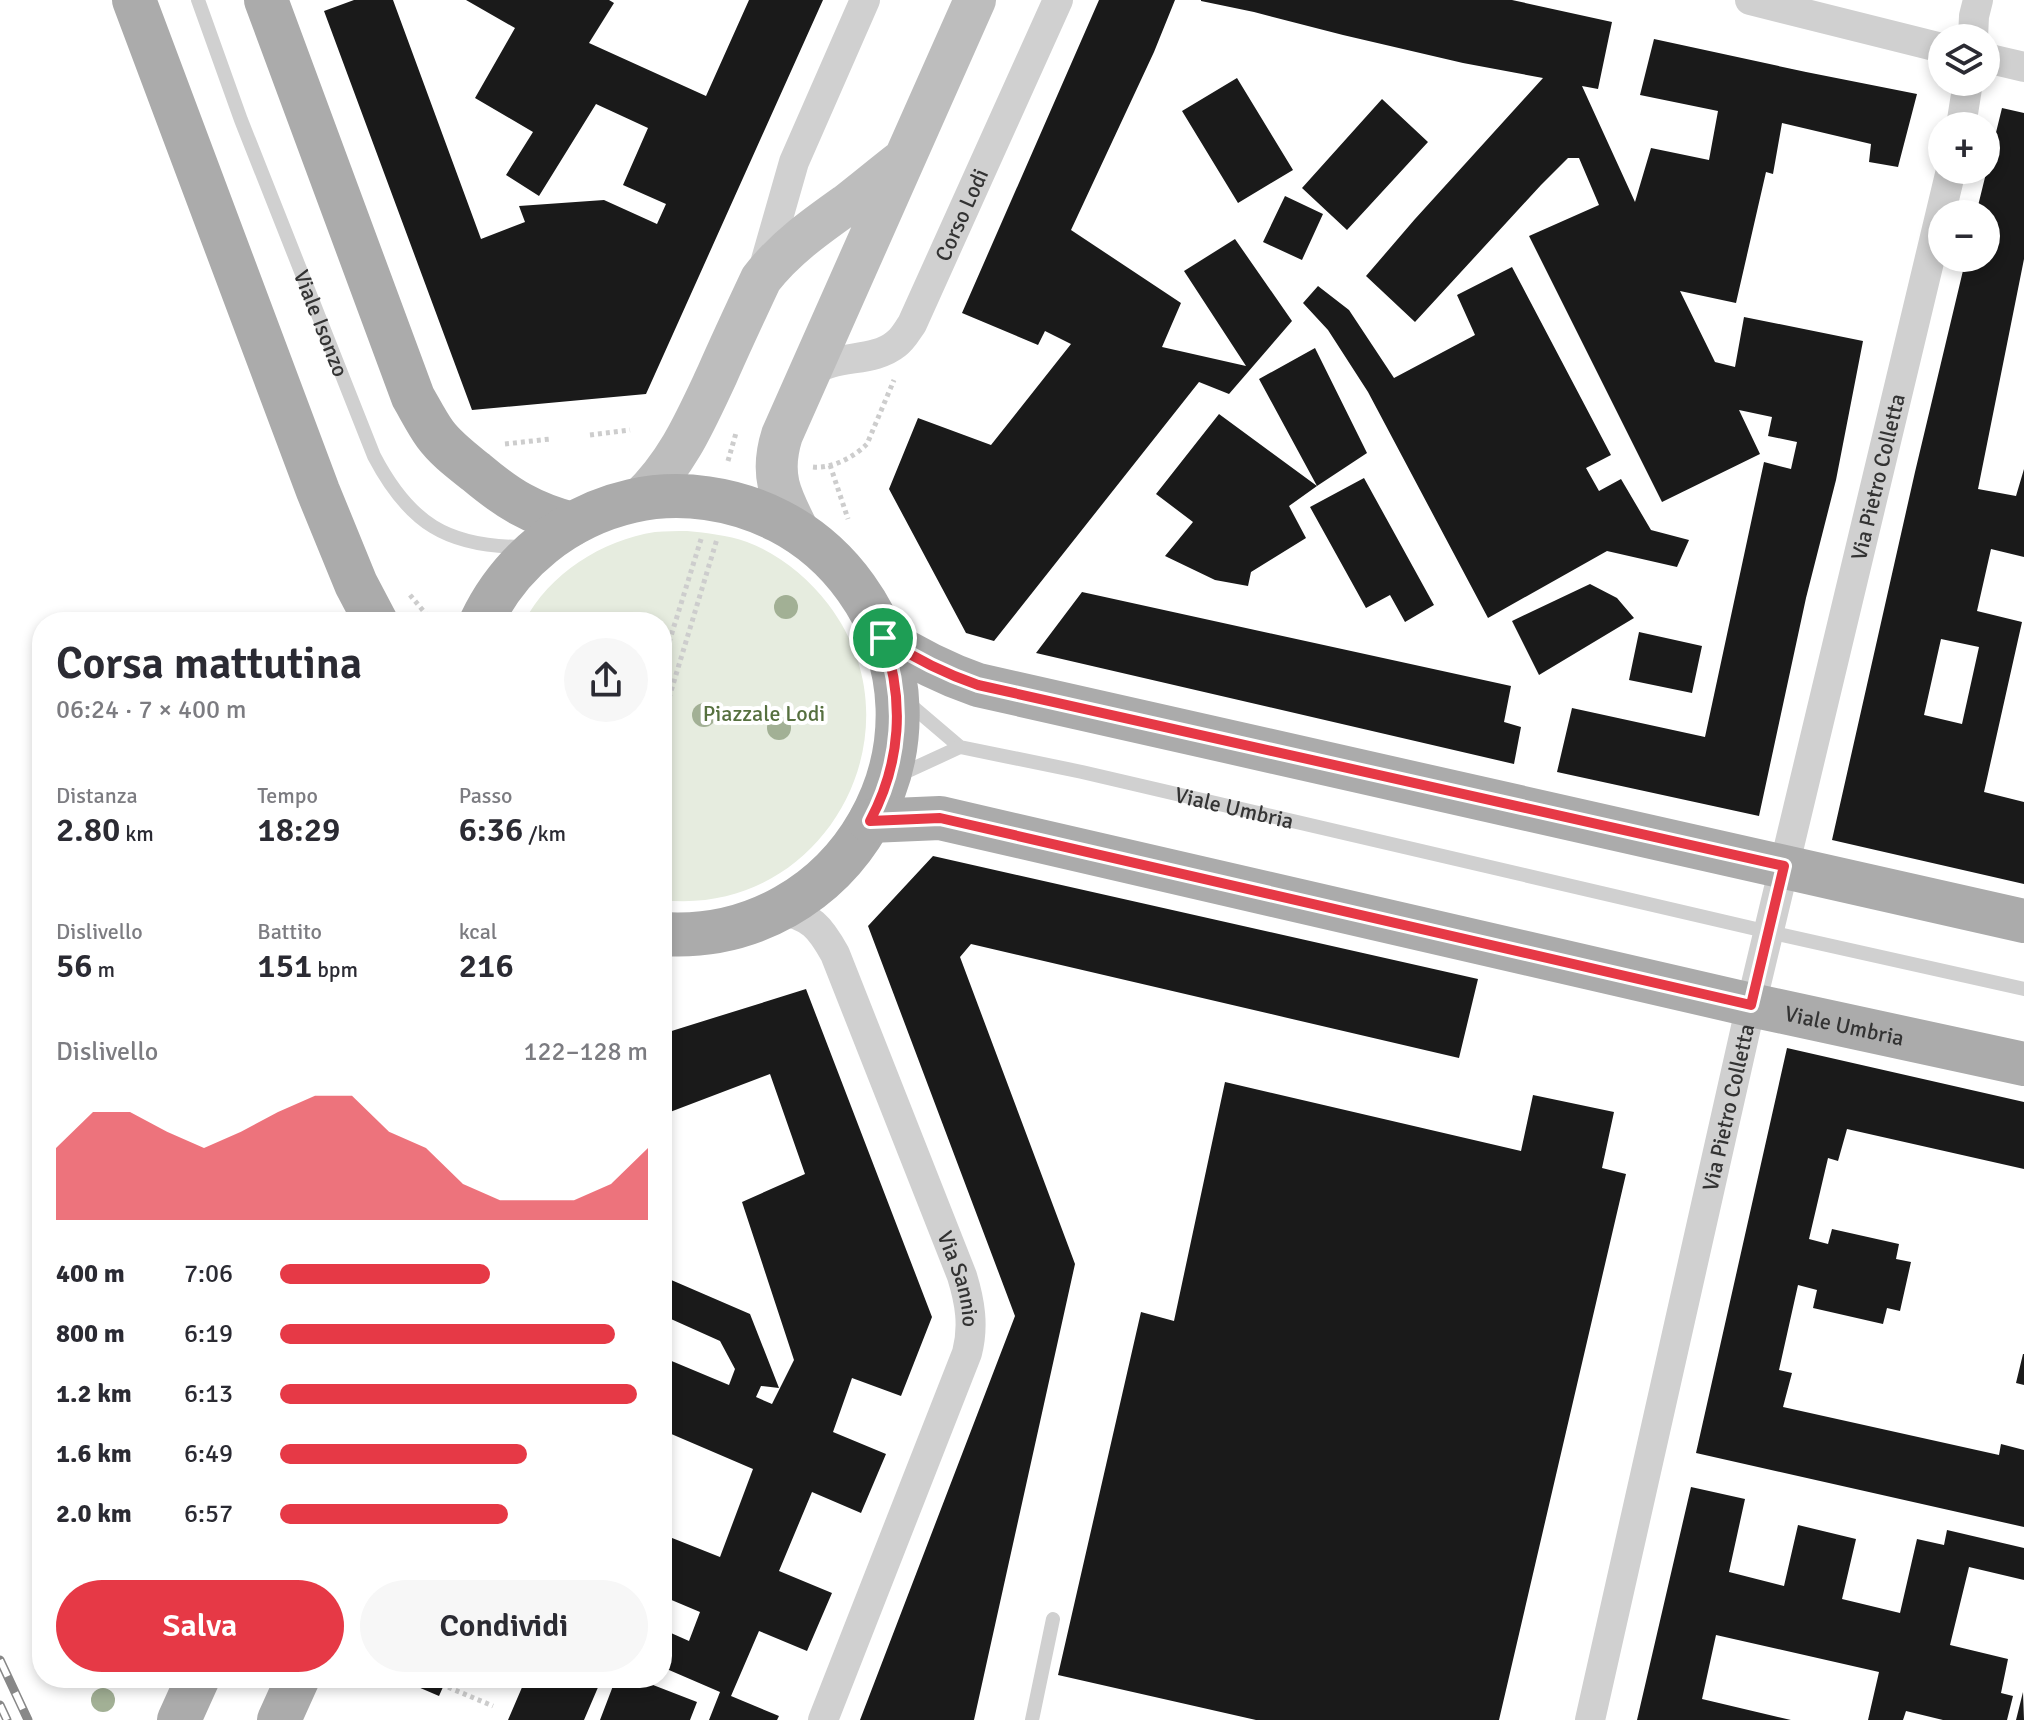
<!DOCTYPE html>
<html lang="it">
<meta charset="utf-8">
<style>
:root{--surface:#fff;--page:#f7f7f7;--text:#2b2b33;--muted:#7c7c81;--accent:#e63946}
body{margin:0;font-family:Signika,sans-serif;background:var(--page);color:var(--text);height:100vh;display:flex;flex-direction:column;font-size:30px;white-space:nowrap}
*{box-sizing:border-box;margin:0}
p{font-size:26px;color:var(--muted)}
.icon{flex:none;width:44px;height:44px;fill:none;stroke:currentColor;stroke-width:2;stroke-linecap:round;stroke-linejoin:round}
.map{position:relative;flex:1;overflow:hidden}
.details{position:absolute;left:32px;top:612px;width:640px;height:1076px;display:flex;flex-direction:column;background:var(--surface);border-radius:32px;box-shadow:0 4px 12px #0003}
.details>*{flex:none}
.fabs{position:absolute;left:1928px;top:24px;display:grid;gap:16px}
.fabs a{display:grid;place-items:center;width:72px;height:72px;border-radius:50%;background:var(--surface);box-shadow:0 4px 12px #0003;font-size:40px}
.pin{position:absolute;display:grid;place-items:center;width:68px;height:68px;color:#fff;margin:-34px;border:4px solid #fff;border-radius:50%;box-shadow:0 2px 8px #0007}
.round{display:grid;place-items:center;flex:none;width:84px;height:84px;border-radius:42px;background:var(--page)}
.head{display:flex;align-items:center;justify-content:space-between;height:136px;padding:0 24px}
h1{font-size:44px;font-weight:600;line-height:60px}
.figures{display:grid;grid-template-columns:repeat(3,1fr);gap:12px;height:136px;padding:8px 24px}
.figures div{display:grid;align-content:center}
.figures b{font-size:34px;font-weight:600}
.figures small{font-size:22px;font-weight:400}
.figures p{font-size:22px}
.chart{height:224px;padding:16px 24px}
.chart p{display:flex;justify-content:space-between}
.chart svg{width:100%;height:144px;margin-top:8px;fill:var(--accent);opacity:.7}
.cta{display:flex;gap:16px;margin-top:auto;padding:16px 24px}
.cta a{flex:1;height:92px;border-radius:48px;background:var(--accent);color:#fff;font-size:32px;font-weight:600;line-height:92px;text-align:center}
.cta a+a{background:var(--page);color:var(--text)}
ul{padding:0 24px;list-style:none;font-size:26px}
li{display:grid;grid-template-columns:128px 96px 1fr;align-items:center;height:60px}
li i{height:20px;border-radius:10px;background:var(--accent)}
.map>svg:first-child{display:block}
.green{fill:#e6ecdf}
.building{fill:#1a1a1a;fill-rule:evenodd}
.lines{fill:none;stroke-linecap:round;stroke-linejoin:round}
.path{stroke:#cdcdcd;stroke-width:5;stroke-dasharray:4 4;stroke-linecap:butt}
.service{stroke:#d0d0d0;stroke-width:14}
.minor{stroke:#d0d0d0;stroke-width:30}
.secondary{stroke:#bdbdbd;stroke-width:42}
.primary{stroke:#ababab;stroke-width:44}
.rail-casing{stroke:#888;stroke-width:9}
.rail{stroke:#fff;stroke-width:6;stroke-dasharray:18;stroke-linecap:butt}
.tree{fill:#a2b095}
.route-casing{stroke:#fff;stroke-width:16}
.route{stroke:#e63946;stroke-width:10}
.labels{text-anchor:middle;stroke-width:8;stroke-linejoin:round;paint-order:stroke}
.street-label{font-size:22px;fill:#333;stroke:#fff}
.park-label{font-size:22px;fill:#56703f;stroke:#fff}
</style>
<div class="map">
<svg width="2024" height="1720" viewBox="0 0 2024 1720">
<rect width="100%" height="100%" fill="#fff"/>
<!-- green -->
<path class="green" d="M687,531C707,533 727,535 747,542C779,554 807,577 828,604C926,732 823,918 662,900V622H524C549,574 602,540 655,532C666,531 677,531 687,531Z"/>
<!-- building -->
<path class="building" d="M354,0H393L481,239L525,222L519,206L604,200L657,224L666,204L623,185L648,128L596,104L539,196L506,175L533,132L475,98L515,28L466,0H609L614,3L589,43L706,96L749,0H823L646,394L472,410L324,11Z
M1099,0H1175L1154,52L1071,230L1181,303L1162,347L1246,366L1184,271L1235,239L1292,321L1229,394L1199,382L994,641L966,633L889,489L918,418L991,445L1071,344L1045,331L1038,345L962,313Z
M1201,0H1512L1612,22L1598,89L1582,86L1635,202L1651,148L1709,160L1718,111L1640,95L1654,39L1806,72L1917,94L1898,167L1869,162L1871,144L1782,123L1773,174L1766,172L1736,303L1680,291L1715,362L1735,367L1744,317L1863,341L1836,480L1806,598L1759,816L1557,772L1572,708L1705,737L1764,462L1791,469L1797,442L1768,436L1772,417L1739,410L1760,454L1662,502L1529,236L1599,205L1579,158H1568L1541,185L1415,322L1366,276L1415,219L1543,78L1463,63L1343,35L1254,12L1201,1Z
M1237,78L1293,170L1238,203L1182,111Z
M1382,99L1428,142L1347,230L1302,188Z
M2002,108L2024,113V259L1978,489L2016,496L2024,469V557L1991,549L1977,611L2022,622L1984,792L2024,802V884L1832,840L1915,472L1966,258H1986V214H1976ZM1941,639L1979,647L1962,724L1924,715Z
M1285,196L1323,214L1302,260L1263,242Z
M1512,267L1611,455L1586,468L1599,491L1621,479L1651,530L1689,540L1677,567L1607,551L1488,618L1368,392L1328,330L1303,303L1318,286L1349,310L1394,378L1475,335L1457,295Z
M1315,348L1367,453L1317,486L1259,379Z
M1219,414L1317,486L1289,506L1306,538L1251,572L1248,586L1215,580L1165,556L1193,522L1156,494Z
M1364,478L1434,605L1405,622L1390,595L1366,608L1310,507Z
M1590,584L1617,598L1634,618L1539,675L1512,621Z
M1082,592L1511,686L1504,722L1521,727L1514,764L1036,653Z
M1639,632L1702,646L1692,693L1629,680Z
M933,856L1478,979L1459,1058L971,944L960,957L1075,1264L974,1720H860L1015,1316L868,926Z
M806,989L932,1317L901,1396L852,1378L833,1432L886,1454L861,1513L812,1492L779,1571L832,1593L807,1651L759,1631L731,1696L779,1716L777,1720H709L720,1692L662,1667V1629L689,1641L700,1612L662,1596V1534L720,1557L753,1469L662,1430V1357L729,1385L735,1369L720,1341L662,1315V1276L750,1314L779,1388L761,1386L756,1397L772,1404L794,1360L742,1202L805,1174L770,1074L670,1112L662,1131V1034Z
M1787,1048L2024,1102V1169L1847,1129L1838,1161L1828,1158L1809,1239L1828,1244L1832,1229L1899,1244L1896,1259L1911,1262L1900,1311L1887,1308L1883,1324L1813,1308L1817,1290L1798,1285L1779,1370L1792,1373L1783,1407L1999,1455L2001,1444L2024,1450V1527L1696,1453Z
M1225,1082L1521,1151L1533,1095L1614,1112L1602,1168L1626,1174L1499,1720H1256L1058,1675L1141,1312L1174,1321Z
M2023,1354H2024V1385L2016,1383Z
M1691,1487L1745,1499L1729,1572L1784,1586L1798,1525L1856,1539L1842,1599L1900,1613L1917,1539L1944,1545L1947,1530L2024,1548V1580L1969,1567L1950,1645L2008,1659L2001,1693L2013,1696L2007,1720H1943L1906,1711L1903,1720H1868L1879,1672L1716,1635L1702,1699L1791,1720H1637Z
M397,1678H447L439,1696Z
M526,1678H602L584,1720H508Z
M616,1678H635L697,1702L690,1720H600Z
M2023,1692L2024,1720H2016Z"/>
<g class="lines">
<!-- path -->
<path class="path" d="M590,435L630,430
M505,444L550,439
M728,461L736,433
M830,465L848,519
M813,467C832,469 854,457 867,444L894,380
M410,595L431,620
M662,665L702,536
M662,721L717,539
M426,1678L493,1706"/>
<!-- service -->
<g class="service">
<path id="s1" d="M198,0L241,120L374,456C409,523 447,547 523,547"/>
<path id="s2" d="M906,701L960,747L1082,772L1769,932L2024,989"/>
<path d="M895,777L960,747"/>
<path d="M1032,1720L1053,1619"/>
</g>
<!-- minor -->
<g class="minor">
<path d="M1750,0L1942,48"/>
<path d="M1973,38L1974,16L1978,0"/>
<path d="M1986,58L2024,67"/>
<path d="M1961,126L1968,82"/>
<path d="M762,274L794,162L865,0"/>
<path id="s3" d="M811,372C836,354 873,363 896,344C903,339 907,331 912,324L1058,0"/>
<path id="s4" d="M780,910C811,916 820,927 835,954L962,1276C970,1302 974,1326 967,1353L823,1720"/>
<path id="s5" d="M1590,1720L1751,1005L1951,170"/>
</g>
<!-- secondary -->
<path class="secondary" d="M639,500C677,464 695,422 717,375C731,343 746,311 761,279C784,249 815,227 846,205C864,191 882,176 900,162
M800,534C781,497 769,476 782,435L975,0"/>
<!-- primary -->
<g class="primary">
<path d="M134,0L318,491L356,584L376,622"/>
<path d="M266,0L413,397C420,409 427,423 435,434C446,449 461,460 476,472C508,499 531,513 572,524"/>
<path d="M481,622C510,561 566,516 632,501C681,490 734,498 779,521C810,537 836,560 856,588C965,740 846,946 662,934"/>
<path d="M883,638C914,658 943,673 978,685L2024,921"/>
<path id="s6" d="M870,821L940,818L1751,1005L2024,1064"/>
<path d="M179,1720L198,1678"/>
<path d="M279,1720L298,1678"/>
</g>
<!-- rail casing -->
<g class="rail-casing">
<path id="rail" d="M0,1660L28,1720
M0,1705L7,1720"/>
</g>
<!-- rail -->
<use href="#rail" class="rail"/>
</g>
<!-- trees -->
<g class="tree">
<circle cx="786" cy="607" r="12"/>
<circle cx="704" cy="715" r="12"/>
<circle cx="779" cy="728" r="12"/>
<circle cx="103" cy="1700" r="12"/>
</g>
<g class="lines">
<!-- route casing -->
<g class="route-casing">
<path id="route" d="M883,638C914,658 943,673 978,685L1784,866L1751,1005L940,818L870,821C901,763 905,700 883,638Z"/>
</g>
<!-- route -->
<use href="#route" class="route"/>
</g>
<g class="labels">
<!-- street labels -->
<g class="street-label">
<text dy="8" stroke="none"><textPath href="#s3" startOffset="236">Corso Lodi</textPath></text>
<text dy="8" stroke="none"><textPath href="#s1" startOffset="346">Viale Isonzo</textPath></text>
<text dy="8" stroke="none"><textPath href="#s5" startOffset="1276">Via Pietro Colletta</textPath></text>
<text dy="8" stroke="none"><textPath href="#s2" startOffset="352">Viale Umbria</textPath></text>
<text dy="8" stroke="none"><textPath href="#s6" startOffset="998">Viale Umbria</textPath></text>
<text dy="8" stroke="none"><textPath href="#s5" startOffset="628">Via Pietro Colletta</textPath></text>
<text dy="8" stroke="none"><textPath href="#s4" startOffset="422">Via Sannio</textPath></text>
</g>
<!-- park labels -->
<g class="park-label">
<text x="764" y="721">Piazzale Lodi</text>
</g>
</g>
</svg>
<div class="fabs">
<a><svg class="icon" aria-label="layers" viewBox="0 0 24 24"><path d="M12 4l9 5-9 5-9-5zM3 14l9 5 9-5"/></svg></a>
<a>+</a>
<a>−</a>
</div>
<div class="pin" style="left:883px;top:638px;background:#1e9e55"><svg class="icon" aria-label="arrive" viewBox="0 0 24 24"><path d="M6 21V4h12l-3 4 3 4H6"/></svg></div>
<section class="details">
<div class="head"><div><h1>Corsa mattutina</h1><p>06:24 · 7 × 400 m</p></div><a class="round"><svg class="icon" aria-label="share" viewBox="0 0 24 24"><path d="M12 15V3M7 8l5-5 5 5M5 13v7h14v-7"/></svg></a></div>
<div class="figures">
<div><p>Distanza</p><b>2.80<small> km</small></b></div>
<div><p>Tempo</p><b>18:29</b></div>
<div><p>Passo</p><b>6:36<small> /km</small></b></div>
</div>
<div class="figures">
<div><p>Dislivello</p><b>56<small> m</small></b></div>
<div><p>Battito</p><b>151<small> bpm</small></b></div>
<div><p>kcal</p><b>216</b></div>
</div>
<div class="chart"><p><span>Dislivello</span>122–128 m</p>
<svg viewBox="0 0 160 44" preserveAspectRatio="none"><path d="M0 44V22L10 11L20 11L30 17L40 22L50 17L60 11L70 6L80 6L90 17L100 22L110 33L120 38L130 38L140 38L150 33L160 22V44z"/></svg>
</div>
<ul>
<li><b>400 m</b>7:06<i style="width:57%"></i></li>
<li><b>800 m</b>6:19<i style="width:91%"></i></li>
<li><b>1.2 km</b>6:13<i style="width:97%"></i></li>
<li><b>1.6 km</b>6:49<i style="width:67%"></i></li>
<li><b>2.0 km</b>6:57<i style="width:62%"></i></li>
</ul>
<div class="cta"><a>Salva</a><a>Condividi</a></div>
</section>
</div>
